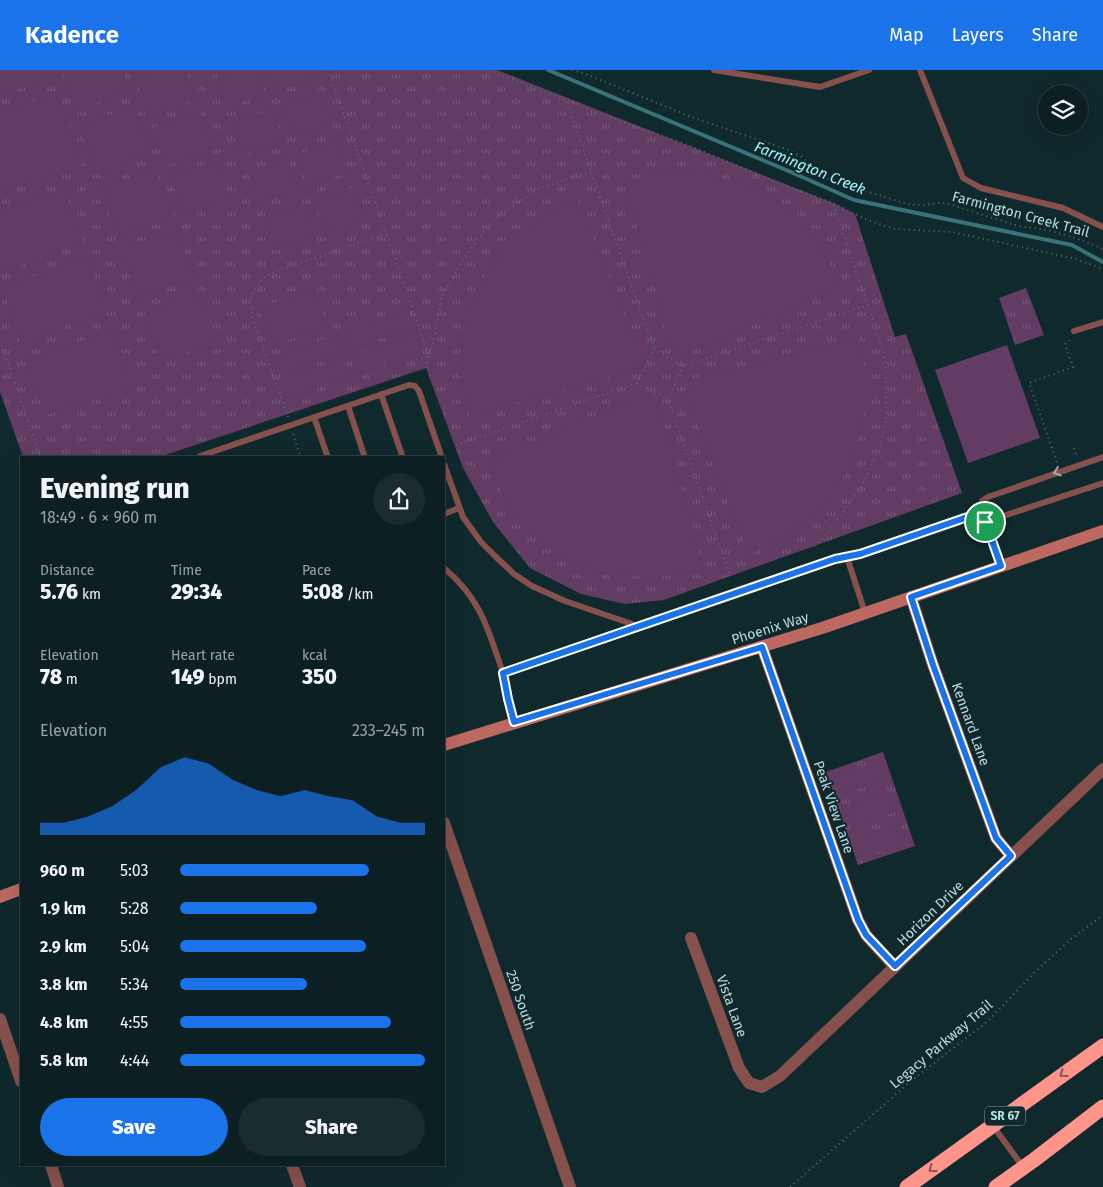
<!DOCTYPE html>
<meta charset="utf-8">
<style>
:root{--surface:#0c1f22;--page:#1a2c2f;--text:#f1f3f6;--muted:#9aa2a5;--line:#2c3d40;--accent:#1a73e8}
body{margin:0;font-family:"Fira Sans",sans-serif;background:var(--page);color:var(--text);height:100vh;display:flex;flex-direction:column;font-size:19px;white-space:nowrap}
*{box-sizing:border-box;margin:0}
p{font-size:16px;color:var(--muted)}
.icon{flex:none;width:28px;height:28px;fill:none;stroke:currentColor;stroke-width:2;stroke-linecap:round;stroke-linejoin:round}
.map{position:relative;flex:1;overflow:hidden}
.panel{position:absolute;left:20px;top:386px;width:425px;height:710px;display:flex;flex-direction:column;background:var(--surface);border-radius:0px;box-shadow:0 5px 20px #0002,0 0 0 1px var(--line)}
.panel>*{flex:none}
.fabs{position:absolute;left:1038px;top:15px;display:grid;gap:10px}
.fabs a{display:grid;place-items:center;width:50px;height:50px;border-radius:50%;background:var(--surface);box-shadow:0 5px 20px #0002,0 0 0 1px var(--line);font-size:25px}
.pin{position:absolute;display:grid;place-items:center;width:42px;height:42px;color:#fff;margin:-21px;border:2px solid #fff;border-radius:50%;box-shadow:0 1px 5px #0007}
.round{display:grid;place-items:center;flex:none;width:52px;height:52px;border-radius:26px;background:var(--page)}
.headline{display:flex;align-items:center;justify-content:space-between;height:85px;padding:0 20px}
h1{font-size:28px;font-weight:800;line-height:38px}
.metrics{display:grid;grid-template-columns:repeat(3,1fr);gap:8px;height:85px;padding:5px 20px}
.metrics div{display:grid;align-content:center}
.metrics b{font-size:21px;font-weight:800}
.metrics small{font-size:14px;font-weight:400}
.metrics p{font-size:14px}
.chart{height:140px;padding:10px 20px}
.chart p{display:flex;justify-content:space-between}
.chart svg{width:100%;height:90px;margin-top:5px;fill:var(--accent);opacity:.7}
.cta{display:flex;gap:10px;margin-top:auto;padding:10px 20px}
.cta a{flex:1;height:58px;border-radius:30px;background:var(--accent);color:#fff;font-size:20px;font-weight:800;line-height:58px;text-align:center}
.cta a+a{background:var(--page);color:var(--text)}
ul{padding:0 20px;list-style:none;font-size:16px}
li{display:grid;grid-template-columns:80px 60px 1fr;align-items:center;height:38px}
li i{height:12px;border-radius:6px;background:var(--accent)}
header{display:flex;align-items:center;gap:30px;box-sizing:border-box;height:70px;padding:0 25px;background:var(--accent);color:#fff}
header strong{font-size:24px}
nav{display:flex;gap:28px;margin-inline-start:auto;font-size:18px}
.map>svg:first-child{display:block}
.park{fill:url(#park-tufts)}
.garden{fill:#623c63}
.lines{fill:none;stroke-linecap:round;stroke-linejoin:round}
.stream{stroke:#387379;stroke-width:4}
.path{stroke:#517074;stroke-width:2;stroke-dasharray:1 4;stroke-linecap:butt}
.lane{stroke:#86514c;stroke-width:6}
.street{stroke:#86514c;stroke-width:12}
.secondary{stroke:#bd6860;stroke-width:12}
.highway{stroke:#fe948a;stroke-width:15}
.oneway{stroke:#a6acad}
.oneway2{stroke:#7b5957}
.route-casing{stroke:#fff;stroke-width:10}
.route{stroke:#1a73e8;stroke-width:6}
.labels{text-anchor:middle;stroke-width:4;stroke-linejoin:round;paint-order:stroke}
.shield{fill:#10292d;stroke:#85a7ab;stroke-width:1}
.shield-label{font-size:12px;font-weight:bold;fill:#b7dde1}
.street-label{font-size:14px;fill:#b7dde1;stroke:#10292d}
.water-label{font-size:15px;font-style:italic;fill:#a2f2fc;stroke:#10292d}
</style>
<header>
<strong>Kadence</strong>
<nav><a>Map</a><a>Layers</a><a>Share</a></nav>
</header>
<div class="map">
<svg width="1103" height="1117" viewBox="0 0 1103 1117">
<defs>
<pattern id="park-tufts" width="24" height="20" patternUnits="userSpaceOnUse" patternTransform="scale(1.25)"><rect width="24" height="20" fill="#623c63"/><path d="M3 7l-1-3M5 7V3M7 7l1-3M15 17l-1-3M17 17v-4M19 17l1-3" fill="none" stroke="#765879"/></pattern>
</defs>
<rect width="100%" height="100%" fill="#10292d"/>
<!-- park -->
<path class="park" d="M0,0H497L833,133L855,144L895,267L906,264L962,423L664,530L625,534L581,524L530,498L493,452L463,398L426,298L159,387H23L0,322Z
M1026,218L1044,265L1015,275L999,228Z
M883,682L915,776L858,795L826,702Z"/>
<!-- garden -->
<path class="garden" d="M0,0H50L53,7L0,25Z
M61,0H123L130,20L74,40Z
M157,0H186L196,30L149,46L136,7Z
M235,0H257L266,24L226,38L216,7Z
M269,0H313L316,7L276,21Z
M58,23L82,94L0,122V43Z
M321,23L332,54L293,68L282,36Z
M135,36L151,83L96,102L80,55Z
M271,40L282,71L242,85L232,54Z
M200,41L214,80L166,96L153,57Z
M338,70L349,102L309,116L298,84Z
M287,88L298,119L258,132L248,101Z
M217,90L230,129L183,145L170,107Z
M156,99L173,146L117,165L101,118Z
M664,103L707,104L750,115L792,141L820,175L840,218L684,284L672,278L624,111Z
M354,117L365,149L325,163L315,131Z
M64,118L83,173L0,202V140Z
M576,128L643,289L635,300L470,346L459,304L463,255L483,208L511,171L542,146Z
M303,135L314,166L275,180L264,149Z
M178,162L194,209L139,228L122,181Z
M88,187L107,242L21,272L2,217Z
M314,219L327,256L272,275L259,238Z
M199,225L216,272L160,291L144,244Z
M408,240L414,257L349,280L343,262Z
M114,260L132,315L46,345L27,290Z
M416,264L423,281L357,304L351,286Z
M336,265L342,283L276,305L270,288Z
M858,268L865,301V342L853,391L827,433L787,467L749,485L685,321L694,309Z
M1007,275L1040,368L968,393L935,300Z
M344,289L350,306L284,329L278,311Z
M645,325L657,331L703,499L661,507L611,505L557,485L515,448L487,392Z
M877,691L884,710L843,725L836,705Z
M888,722L895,742L853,756L847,737Z
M899,753L906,773L864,787L857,768Z"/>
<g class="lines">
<!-- stream -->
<path class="stream" d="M548,0L791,102L854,130L1072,175L1103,192"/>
<!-- path -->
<path class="path" d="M328,0L374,129L429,286L409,293
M489,0L590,40L688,75L789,117L833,133L867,150L895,159L952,162L1076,189L1103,199
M572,0L583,3L694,48L786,79L802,87L824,108L833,111L907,134L923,135L939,133L949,134L1018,156L1048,160L1081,170L1103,179
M0,270L41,388
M654,279L683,296
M426,298L429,286L433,273L442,226L464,188L493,150L538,119L591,101
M637,313L668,329
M288,347L256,258L250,234L253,222L263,208L277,201L386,164
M293,364L301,388
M456,375L637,313L654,279L566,31
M1074,378L1076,385
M1057,392L1029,313L1073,297L1065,274L1071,269
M814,476L828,463L864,412L881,374L886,350V298L880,270L833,133
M729,503L668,329L683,296L868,235
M790,1117L911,1011L988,951L1032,905L1070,870L1103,845"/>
<!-- lane -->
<path class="lane" d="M714,0L820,17L869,0
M920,0L963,108L981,118L1063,138L1103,157
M1074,261L1103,252
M381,324L403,388
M348,336L365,388
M314,347L328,388
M200,386L409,315L415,316L419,321L442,388
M444,394L463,447L481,472L496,487L514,504L532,516L565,531L638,556
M982,442V431L988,427L1103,387
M444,444L459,438
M985,452L1103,413
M847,487L865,543
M444,498C481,529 488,559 503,603
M514,652L507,629L503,603L835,489L860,484L982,442L1001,496
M993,1056L1023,1097"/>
<!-- street -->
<path class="street" d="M911,527L933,595L996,768L1011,786
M762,577L858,850L866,865L895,897
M444,753L570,1117
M691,868L739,998L749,1013L762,1017L780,1006L1103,699
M0,949L21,1011
M51,1095L58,1117
M292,1095L300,1117"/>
<!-- secondary -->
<path class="secondary" d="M444,675L825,557L1103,461
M0,827L21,819"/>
<!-- highway -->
<path class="highway" d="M907,1117L1103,976
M996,1117L1034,1090L1103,1037"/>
</g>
<!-- one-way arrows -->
<defs><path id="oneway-chevron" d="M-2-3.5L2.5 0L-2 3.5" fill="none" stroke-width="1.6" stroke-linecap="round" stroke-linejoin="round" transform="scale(1.25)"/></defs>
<use class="oneway" href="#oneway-chevron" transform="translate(1057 402) rotate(161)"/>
<g class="oneway2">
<use href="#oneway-chevron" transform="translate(1063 1004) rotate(144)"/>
<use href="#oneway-chevron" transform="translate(932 1099) rotate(144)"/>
</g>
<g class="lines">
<!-- route casing -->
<g class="route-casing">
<path id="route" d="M982,442L1001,496L911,527L933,595L996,768L1011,786L895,896L866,865L858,850L762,577L514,652L508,629L503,603L835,489L860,484Z"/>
</g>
<!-- route -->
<use href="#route" class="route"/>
</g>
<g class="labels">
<!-- shield labels -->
<rect class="shield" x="985" y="1036.5" width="40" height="19" rx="4"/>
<g class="shield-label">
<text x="1005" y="1050">SR 67</text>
</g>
<!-- street labels -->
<g class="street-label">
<text transform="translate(1021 144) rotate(15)" y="5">Farmington Creek Trail</text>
<text transform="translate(770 558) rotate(-17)" y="5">Phoenix Way</text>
<text transform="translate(971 654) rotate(70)" y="5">Kennard Lane</text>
<text transform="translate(834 737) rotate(71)" y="5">Peak View Lane</text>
<text transform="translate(930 843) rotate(-44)" y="5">Horizon Drive</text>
<text transform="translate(521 930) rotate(71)" y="5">250 South</text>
<text transform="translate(732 936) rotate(70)" y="5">Vista Lane</text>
<text transform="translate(941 974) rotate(-40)" y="5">Legacy Parkway Trail</text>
</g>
<!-- water labels -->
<g class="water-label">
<text transform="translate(810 98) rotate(22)" y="5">Farmington Creek</text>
</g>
</g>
</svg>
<div class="fabs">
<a><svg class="icon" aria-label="layers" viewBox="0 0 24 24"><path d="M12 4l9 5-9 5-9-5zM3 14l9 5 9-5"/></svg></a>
</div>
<div class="pin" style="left:985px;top:452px;background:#1e9e55"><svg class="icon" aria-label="arrive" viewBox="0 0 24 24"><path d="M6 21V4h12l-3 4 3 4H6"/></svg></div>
<section class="panel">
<div class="headline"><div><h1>Evening run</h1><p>18:49 · 6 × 960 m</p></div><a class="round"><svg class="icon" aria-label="share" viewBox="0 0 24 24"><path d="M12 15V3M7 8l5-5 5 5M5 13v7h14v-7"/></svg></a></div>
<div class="metrics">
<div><p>Distance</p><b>5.76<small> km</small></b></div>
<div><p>Time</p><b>29:34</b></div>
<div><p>Pace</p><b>5:08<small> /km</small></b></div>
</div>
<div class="metrics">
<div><p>Elevation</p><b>78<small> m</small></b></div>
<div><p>Heart rate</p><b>149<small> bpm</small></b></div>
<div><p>kcal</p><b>350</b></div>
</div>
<div class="chart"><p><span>Elevation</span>233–245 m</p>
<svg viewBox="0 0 160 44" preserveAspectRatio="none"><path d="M0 44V38L10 38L20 35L30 30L40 22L50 11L60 6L70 9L80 17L90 22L100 25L110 22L120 25L130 27L140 35L150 38L160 38V44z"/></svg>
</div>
<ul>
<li><b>960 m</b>5:03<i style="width:77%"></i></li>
<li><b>1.9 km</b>5:28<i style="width:56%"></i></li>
<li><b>2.9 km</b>5:04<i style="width:76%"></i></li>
<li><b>3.8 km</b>5:34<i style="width:52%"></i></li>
<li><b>4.8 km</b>4:55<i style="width:86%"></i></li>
<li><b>5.8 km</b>4:44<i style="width:100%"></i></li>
</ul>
<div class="cta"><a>Save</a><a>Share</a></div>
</section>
</div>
